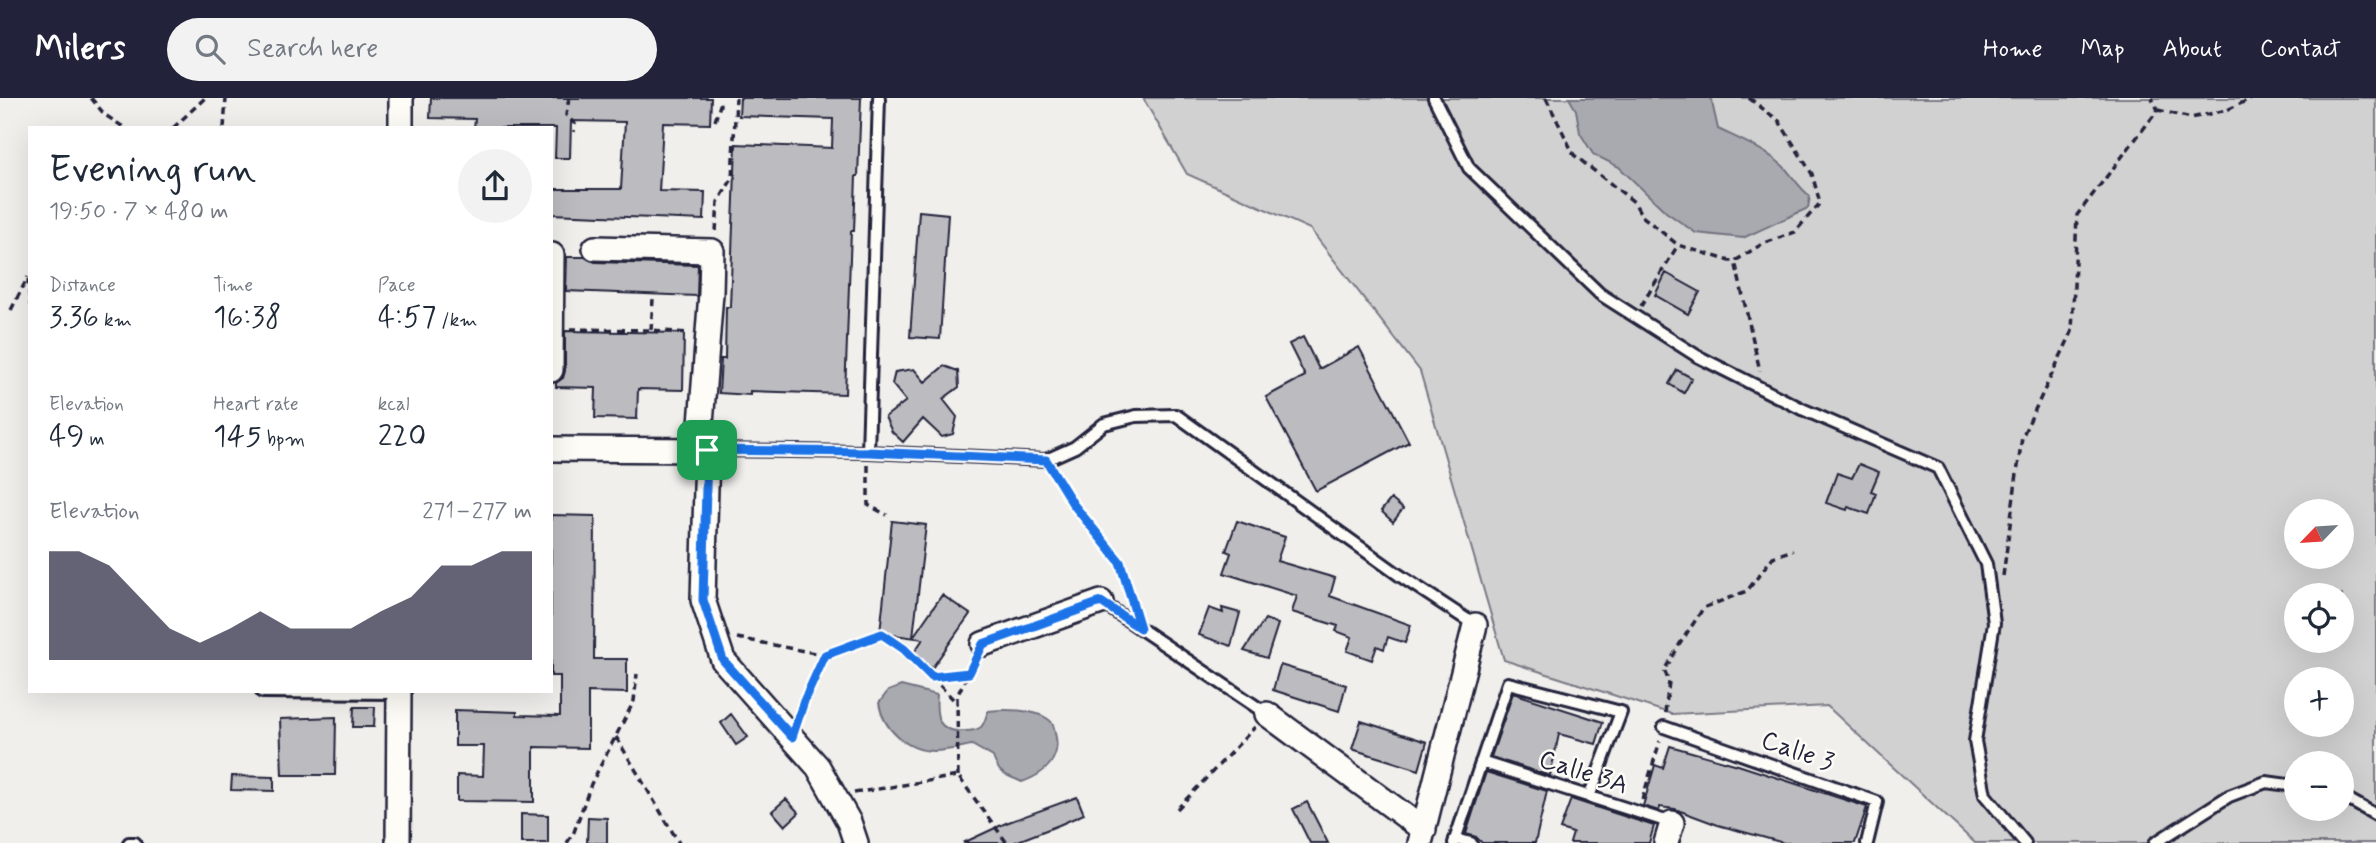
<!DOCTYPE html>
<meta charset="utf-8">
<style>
:root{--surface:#fff;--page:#f2f2f3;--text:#1f2937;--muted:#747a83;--accent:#22223b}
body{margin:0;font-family:Mynerve,sans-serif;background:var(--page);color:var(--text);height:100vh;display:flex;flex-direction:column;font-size:26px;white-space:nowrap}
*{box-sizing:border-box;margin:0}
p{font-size:23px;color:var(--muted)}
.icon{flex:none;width:38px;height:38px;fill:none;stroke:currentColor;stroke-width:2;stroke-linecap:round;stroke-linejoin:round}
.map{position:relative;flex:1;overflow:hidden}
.panel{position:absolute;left:28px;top:28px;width:525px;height:567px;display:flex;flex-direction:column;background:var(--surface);border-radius:0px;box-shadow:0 7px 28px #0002}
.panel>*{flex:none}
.needle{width:46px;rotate:245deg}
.fabs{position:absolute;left:2284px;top:401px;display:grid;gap:14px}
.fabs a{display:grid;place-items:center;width:70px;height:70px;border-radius:50%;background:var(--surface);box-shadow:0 7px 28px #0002;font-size:35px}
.pin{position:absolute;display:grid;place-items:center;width:60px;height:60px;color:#fff;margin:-30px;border-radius:14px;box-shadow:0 4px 10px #0006}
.round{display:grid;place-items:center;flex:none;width:74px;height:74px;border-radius:37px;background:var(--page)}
.head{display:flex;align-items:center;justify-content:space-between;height:119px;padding:0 21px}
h1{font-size:38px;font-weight:600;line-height:52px}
.metrics{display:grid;grid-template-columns:repeat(3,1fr);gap:10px;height:119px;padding:7px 21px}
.metrics div{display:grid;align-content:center}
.metrics b{font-size:30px;font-weight:600}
.metrics small{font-size:19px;font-weight:400}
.metrics p{font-size:19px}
.chart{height:196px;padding:14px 21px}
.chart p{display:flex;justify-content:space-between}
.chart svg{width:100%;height:126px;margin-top:7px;fill:var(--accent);opacity:.7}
header{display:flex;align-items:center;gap:42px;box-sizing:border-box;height:98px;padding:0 35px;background:var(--accent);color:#fff}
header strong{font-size:33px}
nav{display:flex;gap:38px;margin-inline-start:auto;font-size:24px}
.search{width:490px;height:63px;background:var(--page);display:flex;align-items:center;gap:18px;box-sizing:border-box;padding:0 24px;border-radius:38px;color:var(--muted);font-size:26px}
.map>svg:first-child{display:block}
.green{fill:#d2d1d1;stroke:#7a7a86;stroke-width:2;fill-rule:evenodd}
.water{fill:#a9a9b0;stroke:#737381;stroke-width:2}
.building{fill:#bcbcc0;stroke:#22223b;stroke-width:2}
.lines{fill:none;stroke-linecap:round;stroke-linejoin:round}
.lane-casing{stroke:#22223b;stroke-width:16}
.street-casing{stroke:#22223b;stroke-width:28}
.path{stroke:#22223b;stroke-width:3.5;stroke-dasharray:7 5;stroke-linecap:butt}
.lane{stroke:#fdfcf7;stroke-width:10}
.street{stroke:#fdfcf7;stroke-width:23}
.route-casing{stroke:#fff;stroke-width:14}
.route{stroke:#1a73e8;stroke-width:9}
.labels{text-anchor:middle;stroke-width:5;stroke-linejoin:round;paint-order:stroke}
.street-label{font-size:26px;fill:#22223b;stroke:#fdfcf7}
</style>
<header>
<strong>Milers</strong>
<div class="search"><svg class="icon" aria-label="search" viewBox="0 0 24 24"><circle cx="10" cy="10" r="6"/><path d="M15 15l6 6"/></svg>Search here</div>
<nav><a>Home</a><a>Map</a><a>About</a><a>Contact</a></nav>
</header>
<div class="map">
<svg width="2376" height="745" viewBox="0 0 2376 745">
<rect width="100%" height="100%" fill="#f0efec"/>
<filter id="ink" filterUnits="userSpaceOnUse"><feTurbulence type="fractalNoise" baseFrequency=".0143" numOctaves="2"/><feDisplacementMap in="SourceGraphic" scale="14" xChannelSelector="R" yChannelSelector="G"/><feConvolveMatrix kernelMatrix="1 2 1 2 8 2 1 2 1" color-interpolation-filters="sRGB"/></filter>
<g filter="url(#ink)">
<!-- green -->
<path class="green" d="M1143,0H2376V745H1975L1827,608L1672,616L1504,562L1420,273L1310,131L1187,76ZM2296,413H2342V458H2296ZM2296,497H2342V542H2296ZM2296,581H2342V626H2296ZM2296,665H2342V710H2296Z"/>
<!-- water -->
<path class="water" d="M1569,0H1711L1718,31C1741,42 1764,51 1783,68C1793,78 1798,89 1810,98L1808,110L1743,140L1696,135L1666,114L1619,69L1593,56L1580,35L1576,12Z
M901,588L937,597C935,620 938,635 965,633C970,633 977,632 981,629C985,625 986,618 988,613C1004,611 1034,611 1048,621C1053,624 1054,629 1055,635C1062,661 1045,676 1022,684C1006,676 1000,679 993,659L972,647C960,649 947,653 934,653C907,653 883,631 879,605L888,593Z"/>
<!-- building -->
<path class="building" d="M431,0H711L710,26L663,25L659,93L705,94L704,122L551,116V91H621L625,24L571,23L570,60H555L556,30H474L475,21L430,20Z
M740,0H861L858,78H856L854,133H851L845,296L750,293V297L719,295L721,261H725L726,209H730L736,46L832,50L833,21L739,18Z
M919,113L948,116L940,241L910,239Z
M567,159H585L595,164L698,167L697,198L566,193Z
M1666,175L1700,194L1688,216L1655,197Z
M565,233L684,235L683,292L638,291L637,321L595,320L596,290L556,289V285L563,280L565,273Z
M1303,239L1319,271L1359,249L1409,344L1316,393L1266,299L1305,278L1289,246Z
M944,268L958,273L959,289L943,301L957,319L953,336L942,339L923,321L903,344L892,334L885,319L906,303L892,286L895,274L914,271L925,284Z
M1677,272L1692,280L1684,295L1669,286Z
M1859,366L1879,374L1871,393L1876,395L1869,416L1848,409L1847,412L1826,405L1837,375L1852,380Z
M1391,401L1403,411L1393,424L1381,413Z
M551,417L595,418L594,561H627V595L588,594V650L534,649V704L457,703V677L483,678L484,648H455V612L517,614V617L560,618V578H551Z
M892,423L926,427L913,539L942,497L970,516L932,570L913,556L923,541L880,535Z
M1237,423L1285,439L1277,463L1335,480L1330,498L1411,527L1405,545L1388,539L1384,551L1377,548L1372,562L1347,553L1352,539L1336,533L1338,528L1292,514L1297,498L1224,475L1231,455L1226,453Z
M1209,510L1223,515L1222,510L1240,515L1231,548L1199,537Z
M1265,521L1278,526L1267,560L1244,553Z
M1280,567L1346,587L1339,613L1273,592Z
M1513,595L1603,624L1596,646L1559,636L1550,678L1491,659Z
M354,609H375L374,629H353Z
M731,616L748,639L736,647L721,625Z
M336,619L335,677H282L280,621Z
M1361,623L1427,644L1419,672L1352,651Z
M1670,648L1738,667L1867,709L1855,745H1784L1718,727L1675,711L1660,709L1659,713L1643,708L1655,667L1663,670Z
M1486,674L1547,693L1535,745H1482L1476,739L1466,736Z
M232,678L274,679V693L231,692Z
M1077,699L1084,716L1059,727L1013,745H963L1006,725Z
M786,701L799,715L785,728L772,713Z
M1571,701L1654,728L1649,745H1570L1573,735L1560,731Z
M1307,704L1328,745H1310L1293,711Z
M521,716L548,717V745H521Z
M588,719L607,720V745H587Z"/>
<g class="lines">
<!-- lane casing -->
<g class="lane-casing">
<path id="lane" d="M1434,0L1469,70L1600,196L1697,258L1802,311L1938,370L1986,466L1994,525L1975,643L1985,697L2025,745
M707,352L868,354L1046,362L1075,349L1104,326L1136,318L1176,317L1399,477L1475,527
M868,354L879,0
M1101,504L1267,616
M262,594L399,595
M1664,629L1877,704L1867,745
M1481,664L1672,725
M2342,698L2376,717
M1455,741L1471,745
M129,745H135
M1454,745L1508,585L1621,614L1589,699
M2155,745L2229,698L2266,684L2296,688"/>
</g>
<!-- street casing -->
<g class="street-casing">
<path id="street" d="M401,0V30
M595,150L712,153L711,195L699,352
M551,272L552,157
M551,351L707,352L703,502L723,562L818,669L849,724L856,745
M983,546L1101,504
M1267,616L1424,732
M398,745L399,593
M1420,745L1475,527
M1666,745L1672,725"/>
</g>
<!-- path -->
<path class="path" d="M91,0L105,17L125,30
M569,0L566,17L575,26L574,34
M1546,0L1574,57L1634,104L1642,118L1678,147L1730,163H1735
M1749,0L1779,23L1812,76L1820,105L1795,134L1762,146L1735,163L1760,273
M2158,12L2191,20L2227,12L2252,0
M715,23L720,7L719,0
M173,30L205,0
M224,30L226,0
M716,133L718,104L732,81L736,0
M28,181L30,207
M1641,208L1678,147
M11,212L28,179
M570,231L651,232L689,235
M651,232L653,201
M868,367V407L887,417
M1052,372L1073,406L1120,464L1133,508
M2003,478L2022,339L2072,234L2077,117L2158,12L2152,0
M737,540L825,557L882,536L904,551L958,606
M932,579L968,575
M1665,615L1669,584L1664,571C1673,561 1676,551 1683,541C1690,530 1697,521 1703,510L1747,493L1773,459L1793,452
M798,619L825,557
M616,639L679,745
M958,678L957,598L974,563
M854,695L958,678L1007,745
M1642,702L1660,643
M1177,711L1255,629
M567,745L574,734L591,686L634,603L637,576"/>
<!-- lane -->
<use href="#lane" class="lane"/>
<!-- street -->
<use href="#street" class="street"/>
</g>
</g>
<g class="lines" filter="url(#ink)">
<!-- route casing -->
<g class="route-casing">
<path id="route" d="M707,352L868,354L1046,362L1073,406L1120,464L1140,530L1101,504L983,546L969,575L932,579L904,551L882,536L825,557L804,603L792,639L723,562L703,502Z"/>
</g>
<!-- route -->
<use href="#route" class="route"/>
</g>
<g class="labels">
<!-- street labels -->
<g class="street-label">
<text transform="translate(1798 652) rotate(19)" y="9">Calle 3</text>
<text transform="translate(1584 673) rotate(18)" y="9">Calle 3A</text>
</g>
</g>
</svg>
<div class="fabs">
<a><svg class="needle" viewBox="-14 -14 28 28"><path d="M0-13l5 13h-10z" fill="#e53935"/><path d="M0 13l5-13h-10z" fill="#747a83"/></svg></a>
<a><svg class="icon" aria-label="locate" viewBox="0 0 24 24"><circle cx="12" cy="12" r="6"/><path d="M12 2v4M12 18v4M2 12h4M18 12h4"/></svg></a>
<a>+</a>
<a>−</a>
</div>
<div class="pin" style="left:707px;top:352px;background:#1e9e55"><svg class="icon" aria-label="arrive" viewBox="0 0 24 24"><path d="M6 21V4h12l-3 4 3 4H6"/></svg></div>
<section class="panel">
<div class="head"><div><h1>Evening run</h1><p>19:50 · 7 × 480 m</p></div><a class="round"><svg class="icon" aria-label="share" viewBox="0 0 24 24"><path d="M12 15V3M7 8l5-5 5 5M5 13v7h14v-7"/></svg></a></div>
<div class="metrics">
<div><p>Distance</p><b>3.36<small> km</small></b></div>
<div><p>Time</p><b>16:38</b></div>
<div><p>Pace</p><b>4:57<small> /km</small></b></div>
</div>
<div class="metrics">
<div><p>Elevation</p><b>49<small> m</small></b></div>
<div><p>Heart rate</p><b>145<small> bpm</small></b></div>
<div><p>kcal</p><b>220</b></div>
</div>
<div class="chart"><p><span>Elevation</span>271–277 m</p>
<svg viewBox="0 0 160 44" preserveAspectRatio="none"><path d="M0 44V6L10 6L20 11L30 22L40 33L50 38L60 33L70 27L80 33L90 33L100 33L110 27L120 22L130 11L140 11L150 6L160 6V44z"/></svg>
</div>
</section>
</div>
